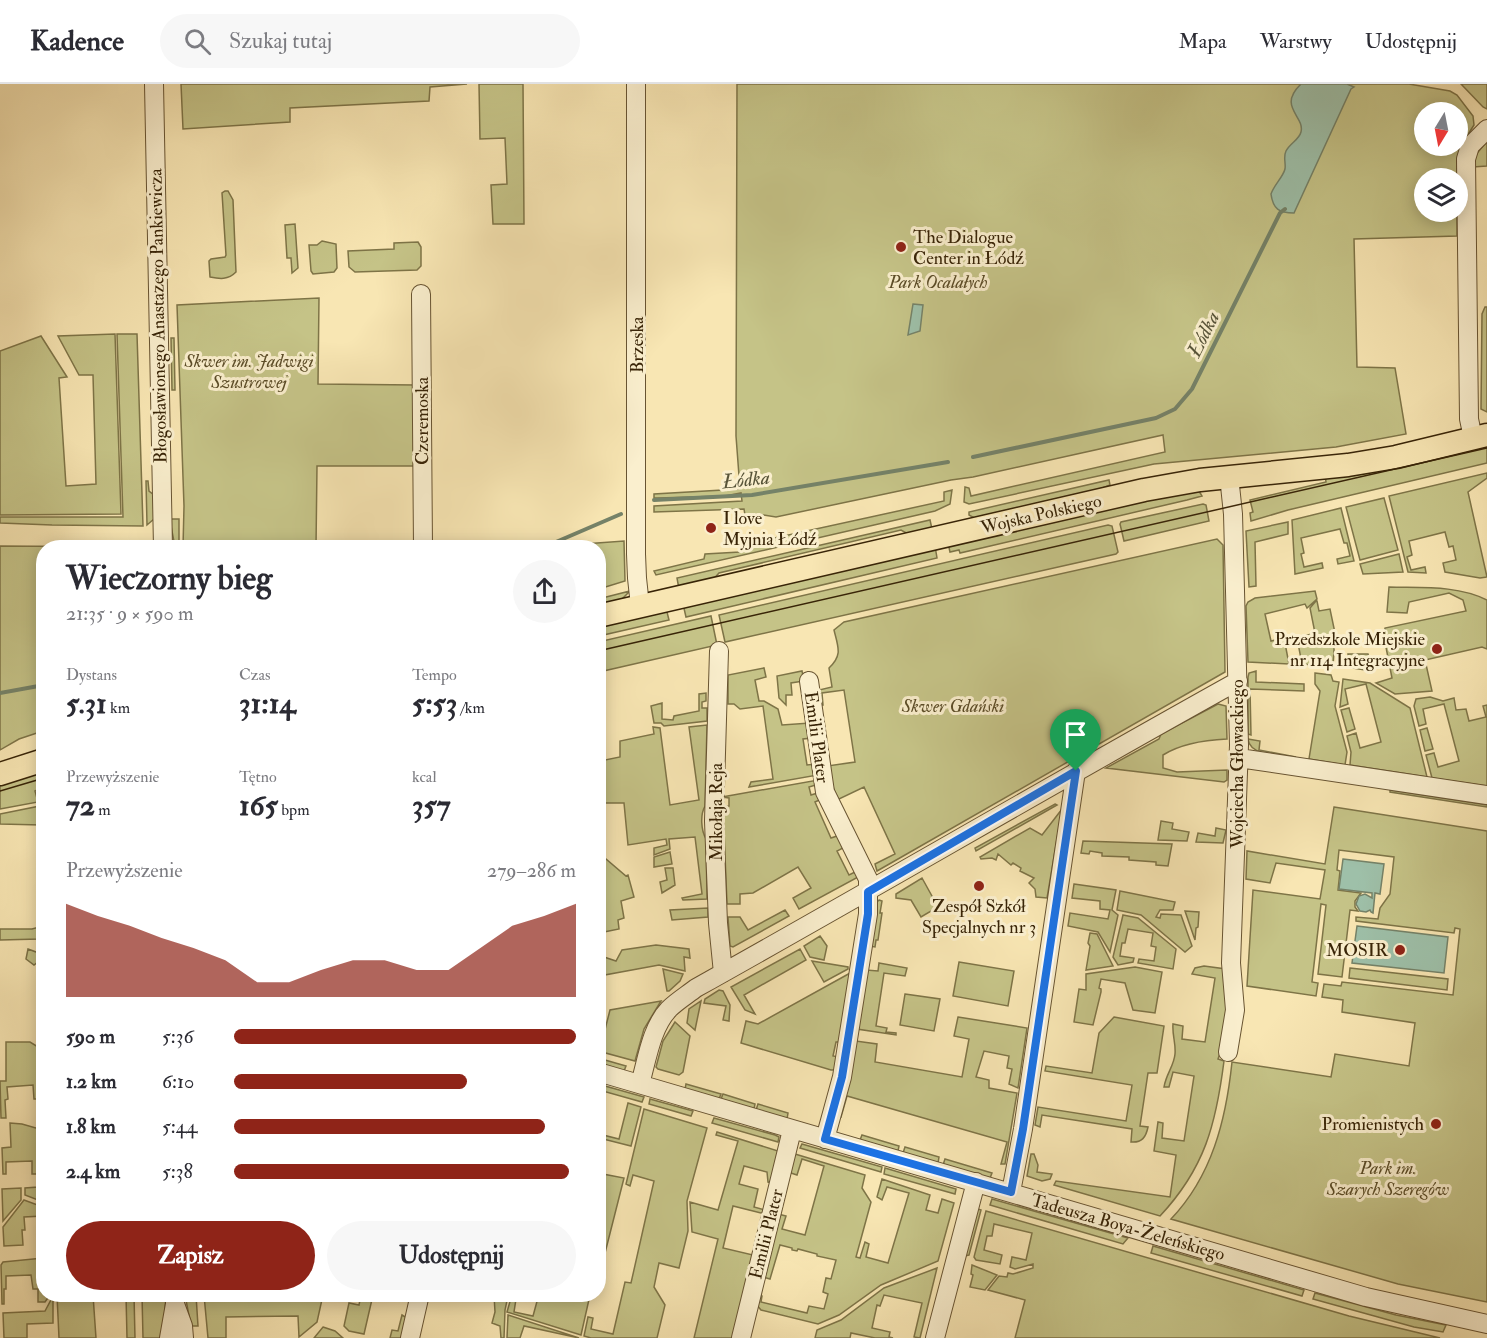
<!DOCTYPE html>
<html lang="pl">
<meta charset="utf-8">
<style>
:root{--surface:#fff;--page:#f7f7f7;--text:#2b2b33;--muted:#7c7c81;--line:#e1e1e2;--accent:#8f2418}
body{margin:0;font-family:"IM FELL Double Pica",serif;background:var(--page);color:var(--text);height:100vh;display:flex;flex-direction:column;font-size:22px;white-space:nowrap}
*{box-sizing:border-box;margin:0}
p{font-size:20px;color:var(--muted)}
.icon{flex:none;width:33px;height:33px;fill:none;stroke:currentColor;stroke-width:2;stroke-linecap:round;stroke-linejoin:round}
.map{position:relative;flex:1;overflow:hidden}
.sheet{position:absolute;left:36px;top:456px;width:570px;height:762px;display:flex;flex-direction:column;background:var(--surface);border-radius:24px;box-shadow:0 3px 15px #0003}
.sheet>*{flex:none}
.needle{width:39px;rotate:190deg}
.tools{position:absolute;left:1414px;top:18px;display:grid;gap:12px}
.tools a{display:grid;place-items:center;width:54px;height:54px;border-radius:50%;background:var(--surface);box-shadow:0 3px 15px #0003;font-size:30px}
.pin{position:absolute;display:grid;place-items:center;width:51px;height:51px;color:#fff;margin:-62px -26px;border-radius:50% 50% 50% 0;rotate:-45deg;box-shadow:0 0 6px #0007}
.pin .icon{rotate:45deg}
.round{display:grid;place-items:center;flex:none;width:63px;height:63px;border-radius:32px;background:var(--page)}
.overview{display:flex;align-items:center;justify-content:space-between;height:102px;padding:0 30px}
h1{font-size:33px;font-weight:700;line-height:45px}
.figures{display:grid;grid-template-columns:repeat(3,1fr);gap:9px;height:102px;padding:6px 30px}
.figures div{display:grid;align-content:center}
.figures b{font-size:30px;font-weight:700}
.figures small{font-size:16px;font-weight:400}
.figures p{font-size:16px}
.chart{height:168px;padding:12px 30px}
.chart p{display:flex;justify-content:space-between}
.chart svg{width:100%;height:108px;margin-top:6px;fill:var(--accent);opacity:.7}
.button{display:flex;gap:12px;margin-top:auto;padding:12px 30px}
.button a{flex:1;height:69px;border-radius:36px;background:var(--accent);color:#fff;font-size:24px;font-weight:700;line-height:69px;text-align:center}
.button a+a{background:var(--page);color:var(--text)}
ul{padding:0 30px;list-style:none;font-size:20px}
li{display:grid;grid-template-columns:96px 72px 1fr;align-items:center;height:45px}
li i{height:15px;border-radius:8px;background:var(--accent)}
header{display:flex;align-items:center;gap:36px;box-sizing:border-box;height:84px;padding:0 30px;background:var(--surface);border-bottom:2px solid var(--line)}
header strong{font-size:28px}
nav{display:flex;gap:33px;margin-inline-start:auto;font-size:21px}
.search{width:420px;height:54px;background:var(--page);display:flex;align-items:center;gap:15px;box-sizing:border-box;padding:0 21px;border-radius:33px;color:var(--muted);font-size:22px}
.map>svg:first-child{display:block}
.green{fill:#c5c387;stroke:#7e7447;stroke-width:1.5;fill-rule:evenodd}
.water{fill:#9ec0a9;stroke:#758268;stroke-width:1.5}
.lines{fill:none;stroke-linecap:round;stroke-linejoin:round}
.stream{stroke:#758268;stroke-width:4}
.minor-casing{stroke:#685432;stroke-width:20}
.major-casing{stroke:#382407;stroke-width:25}
.minor{stroke:#faefce;stroke-width:18}
.major{stroke:#f8e6b3;stroke-width:22}
.tram{stroke:#382407;stroke-width:1.5}
.route-casing{stroke:#fff;stroke-width:12}
.route{stroke:#1a73e8;stroke-width:8}
.poi-dot{fill:#8f2418;stroke:#faefce;stroke-width:2}
.labels{text-anchor:middle;stroke-width:6;stroke-linejoin:round;paint-order:stroke}
.poi-label{font-size:18px;fill:#382407;stroke:#faefce;text-anchor:end}
.park-label{font-size:18px;font-style:italic;fill:#5b4c27;stroke:#faefce}
.street-label{font-size:18px;fill:#382407;stroke:#faefce}
.water-label{font-size:20px;font-style:italic;fill:#575338;stroke:#faefce}
</style>
<header>
<strong>Kadence</strong>
<div class="search"><svg class="icon" aria-label="search" viewBox="0 0 24 24"><circle cx="10" cy="10" r="6"/><path d="M15 15l6 6"/></svg>Szukaj tutaj</div>
<nav><a>Mapa</a><a>Warstwy</a><a>Udostępnij</a></nav>
</header>
<div class="map">
<svg width="1487" height="1254" viewBox="0 0 1487 1254">
<rect width="100%" height="100%" fill="#f8e6b3"/>
<filter id="stains"><feTurbulence type="fractalNoise" baseFrequency=".00333" numOctaves="4"/><feColorMatrix values="0 0 0 0 .2 0 0 0 0 .09 0 0 0 0 .02 0 0 0 .5 -.17"/></filter>
<radialGradient id="worn" r=".72"><stop offset=".6" stop-color="#630" stop-opacity="0"/><stop offset="1" stop-color="#630" stop-opacity=".3"/></radialGradient>
<!-- green -->
<path class="green" d="M181,0H467L430,3L429,17L290,24V38L183,45Z
M479,0H523L524,140H493L491,101L507,100L505,54L480,55Z
M737,0H1409L1450,7L1457,11L1473,32L1474,41L1465,55L1457,77V94H1425V128H1457V152L1354,155L1357,283L1395,284L1406,350L1336,363L1154,380L969,420L964,418L965,403L969,404L971,412L1165,368L1163,351L973,393L951,396L776,433L758,430L745,431L744,425L654,428V422L742,417L741,409L725,412L658,414H654V410L740,405L736,352ZM1425,28H1458V62H1425Z
M1461,0H1487V25L1483,23Z
M1487,57V82L1473,83L1474,73Z
M225,107H228L233,116L236,188C228,196 220,195 210,193L209,177L211,175L225,173L226,171L222,109Z
M295,140L298,184L292,189L291,174H287L285,141Z
M322,157L336,160L337,184L334,188L313,190L311,187L309,161H317Z
M418,158L421,163V182L417,186L355,188L349,183L348,167L394,165V159Z
M319,214L318,300L416,301V382H317L316,463H183L184,422L177,221Z
M1485,223H1487V328L1481,325L1482,230Z
M115,250L121,430L0,431V267L41,252L67,293L59,294L66,402L96,400L93,291H79L58,252Z
M117,250H137L143,442L52,441L0,439V433H123Z
M171,254H174L175,306H172Z
M1487,358V379L1288,426L1251,437L1250,429L1253,428L1250,416L1326,398L1325,390Z
M1487,389V394L1468,408L1487,493L1480,494L1445,488L1443,479L1456,476L1453,462L1449,463L1445,448L1409,457L1412,471L1407,473L1411,486L1425,483L1426,489L1408,488L1389,412Z
M1109,396L1110,401L1082,412L976,435L969,431V428Z
M146,397H148L149,407L154,411V435L147,441Z
M952,406L950,420L935,427L656,491L654,487L704,475L705,470L740,468L745,461L756,458L944,417V408Z
M1199,407L1202,412L1187,416L960,469L959,466L950,468L948,459L1130,418Z
M1384,414L1398,466L1360,476L1346,423Z
M1203,420L1206,421L1209,437L1124,457L1120,440L1121,438Z
M1341,424L1354,477L1338,480L1337,475L1350,472L1347,459H1344L1340,445L1301,454L1304,469L1301,470L1304,483L1322,479L1323,484L1295,490L1292,436Z
M172,435H179V463H175L170,437Z
M930,436L932,445L908,450L901,446L719,489L711,498L679,505L677,494Z
M1288,438V450L1255,458L1256,502L1249,503L1246,447Z
M1108,441L1112,442L1118,468L1116,470L725,558L719,531Z
M1217,455L1223,461L1225,588L877,787L875,780L895,770L864,703L837,716L827,682L855,678L844,606L822,609L823,621H818L819,606L832,603L829,584C843,571 838,563 834,546L844,538Z
M624,457L625,497L599,505L598,464L569,463L570,461Z
M0,462L143,463L44,464L43,647L19,655L0,666Z
M935,462L937,474L686,533L683,520Z
M1399,470L1403,488L1363,490L1360,480Z
M1389,503C1421,504 1457,501 1487,516V565L1482,563L1425,576L1432,607L1395,610L1376,599L1392,594L1384,553L1385,544L1466,527L1463,516L1449,509L1409,518L1407,529L1387,528Z
M630,507L617,520L599,524L598,515Z
M1315,507L1317,515L1307,524L1305,520L1265,530L1271,557L1284,554L1289,580L1248,578L1246,522L1248,518L1255,514Z
M1316,517H1317L1319,527L1330,525L1335,549L1333,583L1302,580L1297,554L1315,549L1310,524Z
M666,524L669,536L599,552L598,539Z
M711,532L717,561L599,588L598,558Z
M1348,570H1368L1372,587L1353,584L1349,581Z
M764,584L766,593L755,596L759,617H764L778,625L782,641L810,639L812,654L803,655L807,681L816,680L818,691L749,703L751,698L773,695L763,622L740,625L734,620H728V591Z
M802,587L804,597L791,599L792,611H786V621L779,614L777,592Z
M1256,587V598L1304,600V607L1250,605L1251,651L1248,650V593L1249,589Z
M1315,589L1331,591L1333,597L1339,598L1335,622L1347,668L1345,681L1309,675L1320,607L1315,600Z
M1343,595L1370,599L1410,624L1427,693L1350,681L1351,668L1347,652L1356,649L1360,664L1381,658L1366,600L1345,605L1348,620L1340,623Z
M706,609V617L702,618V624H707V637L664,642L661,639H654L651,622L662,619V635L673,636L674,632L699,627V610Z
M1430,613L1443,617L1454,614L1456,626L1466,625L1469,637L1486,633L1483,622L1487,621V702L1432,694L1426,671L1434,669L1438,683L1459,677L1444,620L1423,625L1426,640L1419,642L1414,622L1416,615Z
M1218,620L1226,622L1227,655C1205,656 1182,659 1163,671V684L1177,688L1227,686V696L1224,698L1106,684L1159,655L1161,650Z
M1349,624L1355,645L1347,648L1341,626Z
M707,641L705,722C700,731 701,746 706,755L707,815L683,816L682,814L702,810L695,753L669,755L670,765L654,771V764L667,761L666,755L628,761L624,719H602L599,711L602,710L599,698H601L600,686L602,685L600,677L620,673V657L654,650L653,643L660,644L670,721L699,716L689,643Z
M1427,644L1433,665L1425,667L1420,646Z
M1248,655L1260,657L1259,666L1296,673C1282,671 1250,673 1248,655Z
M43,687L42,704L35,707L38,718L0,725V701Z
M818,696L819,700L809,703L811,711L821,708L824,714L815,718L831,754L840,751L845,763L837,767L849,791L857,787L860,792L799,825L793,814L811,804L798,783L753,809L740,810V820H727L723,723L729,722V714L722,713Z
M1390,706L1487,721V723L1390,708Z
M1055,720L1057,721L976,767L975,764Z
M40,722L41,741L0,740V730Z
M1334,723L1487,747V1218L1398,1200L1171,1135C1212,1092 1226,1036 1232,978L1331,993L1335,970L1409,982L1415,939L1342,928L1343,916L1322,913L1324,900L1341,902L1342,898L1453,911L1460,845L1455,844L1454,849L1356,837V833L1378,835L1380,824L1390,810L1394,773L1339,766L1337,786L1340,787L1338,806L1361,809L1355,817V823L1358,827L1350,826L1342,893L1318,890L1326,821L1321,820L1312,898L1318,899L1316,912L1247,902L1253,806L1320,815L1325,786L1276,779L1270,799L1246,795L1247,767L1325,780Z
M1062,725L1047,814L1036,813L1035,805L1029,799L1034,794L1020,787L1021,784L1013,779L1011,781L998,770L996,776L992,774L981,775L980,773L1030,744L1042,751Z
M1161,737L1173,739L1172,745L1189,748L1187,757L1158,756Z
M1216,744L1226,746L1223,759L1196,758L1198,749L1215,752Z
M1083,757L1172,760L1168,782L1156,781V778L1129,776V773L1102,772V769L1090,767L1089,770L1081,769Z
M670,768L672,780L654,783V773Z
M599,769L626,792L628,791L634,813L621,817L624,834L618,836L619,845L599,849Z
M665,784H673L675,801L662,809L660,798L667,796Z
M922,794L938,823L921,833L911,816L896,814V810Z
M1074,800L1116,806L1112,826L1118,831L1110,868L1098,848L1068,842L1070,829L1108,835L1110,826L1100,825V817L1072,814Z
M1120,807L1175,818L1173,826H1160L1156,833L1160,834L1161,830L1181,831L1192,862L1185,868L1141,831L1117,826Z
M879,816L882,817L880,829H882L878,856H876L875,863L869,862L876,819Z
M708,824V833L672,836L670,826Z
M785,826L789,832L733,863L730,862L728,833H740L748,846Z
M1185,827L1199,828L1198,843L1196,844L1195,856Z
M1123,831L1138,834L1176,865L1173,885L1138,879L1139,875L1154,877L1156,863L1151,862L1153,849L1128,845L1125,859H1122L1120,872L1134,874L1133,878L1118,881L1113,873Z
M43,842L39,855L0,856V845H32Z
M1090,849L1097,850L1113,882L1086,886L1090,862L1088,859Z
M820,852L827,862L824,876L810,873L804,862Z
M656,861L689,865L690,874L684,873L685,887L659,881L599,892V878L601,872L616,877L622,866Z
M28,865L36,868L43,874L34,881L26,875Z
M800,865L806,876L744,911L755,930L745,926L731,903Z
M812,877L848,883V885L824,898Z
M959,878L1014,887L1008,922L953,912Z
M879,879L907,884L905,892L884,889L876,942L887,944L886,948L896,949V951L857,945L866,886L878,887Z
M1204,882L1226,885L1230,925L1226,951L1218,975L1224,977C1216,1040 1205,1084 1160,1132L1054,1101L1056,1097L1170,1113L1176,1071L1154,1067L1158,1038L1163,1039L1162,1054L1184,1057L1194,992L1173,988L1169,1003H1164C1166,990 1174,982 1175,970C1176,959 1172,951 1173,940L1183,942L1182,955L1205,958L1215,894L1192,890L1195,884Z
M1135,883L1162,888L1155,929L1133,926L1125,899L1101,895L1099,904L1101,905V908L1093,941L1074,938L1079,905L1086,906V890Z
M1350,884L1448,895L1447,906L1349,894Z
M663,885L683,890L680,897L669,907H667Z
M852,888L841,958H836L833,972L839,973L836,986H831L741,959L746,937L758,940Z
M719,906L723,907L730,921L729,937L723,936L726,922L704,919L705,915Z
M905,910L940,915L934,947L900,941Z
M661,917L644,945L635,977L602,968L600,965L610,926Z
M701,917L695,946L687,939L689,925Z
M958,933L1027,944L1018,1004L1009,1000L1012,985L1007,984L1009,972L984,967L976,993L989,996V1004L1017,1009L1005,1080H1001L1007,1058L847,1012L841,1033L838,1032L856,957L877,960L875,978L962,993L969,955L954,952Z
M1114,933L1164,942L1157,989H1148L1140,1042L1148,1043C1146,1053 1142,1059 1131,1058L1132,1045L1042,1031L1040,1043L1035,1041L1038,1023L1126,1037L1132,1001L1045,987L1046,982L1092,989L1099,949Z
M675,938L690,952L683,988L679,991L658,985L656,983L663,957Z
M6,958H30L43,966V1042L40,1040L39,1015H34L33,1001L7,1003L8,1015L5,1016L6,1034H1L0,997H6Z
M598,974L626,982L624,987L599,980Z
M598,1000L644,1013L642,1018L599,1006Z
M686,1000L721,1010L719,1015L685,1005Z
M723,1010L755,1020L754,1025L721,1015Z
M650,1015L693,1027L691,1032L649,1020Z
M628,1019L641,1023L631,1062L599,1054V1050L619,1055Z
M758,1020L788,1029L787,1035L756,1026Z
M644,1025L707,1044L687,1117L688,1147L679,1184L659,1179L654,1203L665,1221L657,1254H591L584,1252L588,1233L593,1234L591,1245L613,1250L625,1198L631,1199L654,1097L633,1091L630,1102L626,1100Z
M714,1034L775,1051L779,1053L778,1058L712,1039Z
M10,1039L22,1040L43,1046V1118L25,1111V1104L38,1103L37,1090H32V1077L6,1078V1090H3L2,1064L11,1063Z
M717,1048L778,1067L773,1099L768,1098L767,1088L744,1082L739,1100L758,1105L754,1123L765,1126V1130L733,1122L723,1164L753,1171L734,1254H694L718,1155L692,1148L690,1118L718,1126L738,1057L716,1051Z
M862,1051L899,1062L898,1067L860,1056Z
M802,1060L882,1083L881,1088L800,1064Z
M905,1063L939,1073L938,1079L903,1069Z
M795,1070L865,1091L862,1104L871,1118L856,1173L860,1174L865,1158L869,1160L866,1173L888,1179L909,1109L887,1103L882,1116L877,1113L882,1095L930,1111L926,1126L938,1129L942,1115L954,1119L938,1177L881,1201L839,1231L818,1240L761,1226L756,1220L758,1211L762,1212L761,1218L807,1229L809,1222L824,1225L828,1210L823,1208L826,1194L831,1195L836,1176L817,1172V1170L798,1165L797,1167L792,1166V1164L780,1161L770,1195L763,1193L778,1130L786,1132L782,1145L805,1151L824,1082L802,1075L797,1091L788,1088Z
M1031,1070H1034L1038,1081L1037,1088L1052,1090L1050,1095L1042,1097L1027,1092Z
M945,1075L992,1089L990,1094L943,1081Z
M885,1084L956,1105L955,1110L884,1090Z
M599,1086L603,1090L624,1094L603,1177L599,1184Z
M21,1104V1116L3,1137L2,1105Z
M992,1115L1128,1154L1123,1160L990,1121Z
M24,1116L43,1123V1132L24,1133L25,1146H22L23,1161L4,1162L3,1143Z
M975,1124L981,1126L969,1171L964,1172Z
M986,1127L1349,1232L1440,1254H1015L1025,1216L988,1206L999,1192L1007,1193L1008,1189L1013,1190L1033,1184V1180L1015,1185L1010,1183L1012,1173L1026,1176L1032,1149L994,1140L992,1152H987L984,1166L1002,1171L1000,1180L976,1176L974,1173Z
M1153,1162L1304,1206L1302,1212L1151,1169Z
M43,1174L44,1210L50,1211L45,1218H38V1205H33L31,1191L6,1192V1205H4V1220H2L1,1181L3,1178Z
M972,1181L997,1191L985,1206L970,1203L973,1191L971,1190Z
M937,1184L920,1254L914,1253L922,1219L884,1211L880,1222L877,1221L872,1244L890,1248L889,1253L893,1254H875L851,1249L850,1254H815L817,1246L841,1236L884,1204Z
M1315,1209L1396,1231L1446,1241L1443,1248L1414,1243L1313,1215Z
M539,1210L590,1211L581,1251L507,1228L511,1214L516,1215L514,1228L533,1232Z
M57,1211H93L96,1254H59Z
M126,1211H134L135,1254H127Z
M142,1211H166L163,1254H143Z
M185,1211H196L198,1242H191Z
M204,1211V1210L323,1211L317,1238L299,1253L298,1232L226,1233V1254H208Z
M361,1211H373L364,1250L349,1247L344,1242L349,1219L359,1221Z
M494,1211L508,1212L505,1226L504,1254H501L500,1242L492,1239L495,1228Z
M53,1212V1239L27,1240V1254H4L3,1229L45,1227Z
M402,1231L407,1234L402,1254H390L392,1246L398,1247Z
M508,1231L579,1254L524,1242L520,1254H507Z
M323,1243L335,1247L343,1254H314Z"/>
<!-- water -->
<path class="water" d="M1301,0H1347L1354,3L1351,5L1294,129C1279,129 1273,125 1271,110C1274,101 1283,93 1285,85C1286,79 1283,73 1286,67C1290,59 1299,56 1301,48C1305,32 1277,23 1301,0Z
M913,220L923,221L920,247L908,251Z
M1343,775L1384,780L1380,810L1375,809L1373,829L1371,828L1370,826L1366,828L1360,827L1356,820L1359,812L1365,810L1372,814V809L1339,805Z
M1357,842L1448,853L1444,889L1352,879Z"/>
<g class="lines">
<!-- stream -->
<path class="stream" d="M973,373L1156,334L1175,325L1192,305L1280,129L1285,125
M654,416L752,411L948,378
M542,464L621,430
M0,609L44,601"/>
<!-- minor casing -->
<g class="minor-casing">
<path id="minor" d="M154,0L163,464
M636,0V470L637,494L640,522
M421,210L423,464
M1473,354L1469,335L1466,75L1470,62L1487,45
M719,567L714,737L718,839L723,889
M809,597L825,708L868,795V830L842,993L825,1055
M1239,674L1487,711
M1228,968L1235,926L1231,879L1239,661L1233,430L1229,392
M598,988L1366,1213L1487,1240
M640,1000C647,976 651,944 669,925C677,917 687,911 696,904C877,803 1056,698 1238,597
M1011,1108L1023,1045L1076,687
M175,1220L183,1242L184,1254
M169,1254L175,1220V1210
M410,1254L420,1210
M741,1254L792,1046
M935,1254L976,1098"/>
</g>
<!-- major casing -->
<g class="major-casing">
<path id="major" d="M598,532L1144,406L1200,396L1348,381L1396,373L1487,351
M0,690L44,676"/>
</g>
<!-- minor -->
<use href="#minor" class="minor"/>
<!-- major -->
<use href="#major" class="major"/>
<!-- tram -->
<path class="tram" d="M598,567L1487,364
M0,707L44,694"/>
</g>
<g class="lines">
<!-- route casing -->
<g class="route-casing">
<path id="route" d="M1076,687L1023,1045L1011,1108L825,1055L842,993L868,830V808Z"/>
</g>
<!-- route -->
<use href="#route" class="route"/>
</g>
<!-- markers -->
<g class="poi-dot">
<circle cx="901" cy="163" r="6"/>
<circle cx="711" cy="444" r="6"/>
<circle cx="1437" cy="565" r="6"/>
<circle cx="979" cy="802" r="6"/>
<circle cx="1400" cy="866" r="6"/>
<circle cx="1436" cy="1040" r="6"/>
</g>
<g class="labels">
<!-- poi labels -->
<g class="poi-label">
<text x="913" y="159" text-anchor="start">The Dialogue<tspan x="913" dy="21">Center in Łódź</tspan></text>
<text x="723" y="440" text-anchor="start">I love<tspan x="723" dy="21">Myjnia Łódź</tspan></text>
<text x="1425" y="561">Przedszkole Miejskie<tspan x="1425" dy="21">nr 114 Integracyjne</tspan></text>
<text x="979" y="828" text-anchor="middle">Zespół Szkół<tspan x="979" dy="21">Specjalnych nr 3</tspan></text>
<text x="1388" y="872">MOSIR</text>
<text x="1424" y="1046">Promienistych</text>
</g>
<!-- park labels -->
<g class="park-label">
<text x="938" y="204">Park Ocalałych</text>
<text x="249" y="283">Skwer im. Jadwigi<tspan x="249" dy="21">Szustrowej</tspan></text>
<text x="953" y="628">Skwer Gdański</text>
<text x="1388" y="1090">Park im.<tspan x="1388" dy="21">Szarych Szeregów</tspan></text>
</g>
<!-- street labels -->
<g class="street-label">
<text transform="translate(158 232) rotate(-91)" y="6">Błogosławionego Anastazego Pankiewicza</text>
<text transform="translate(637 261) rotate(-90)" y="6">Brzeska</text>
<text transform="translate(422 337) rotate(-90)" y="6">Czeremoska</text>
<text transform="translate(1041 430) rotate(-13)" y="6">Wojska Polskiego</text>
<text transform="translate(817 653) rotate(82)" y="6">Emilii Plater</text>
<text transform="translate(1237 680) rotate(-90)" y="6">Wojciecha Głowackiego</text>
<text transform="translate(716 728) rotate(-90)" y="6">Mikołaja Reja</text>
<text transform="translate(1128 1143) rotate(16)" y="6">Tadeusza Boya-Żeleńskiego</text>
<text transform="translate(766 1150) rotate(-76)" y="6">Emilii Plater</text>
</g>
<!-- water labels -->
<g class="water-label">
<text transform="translate(1203 250) rotate(-64)" y="7">Łódka</text>
<text transform="translate(746 395) rotate(-6)" y="7">Łódka</text>
</g>
</g>
<rect width="100%" height="100%" filter="url(#stains)"/>
<rect width="100%" height="100%" fill="url(#worn)"/>
</svg>
<div class="tools">
<a><svg class="needle" viewBox="-14 -14 28 28"><path d="M0-13l5 13h-10z" fill="#e53935"/><path d="M0 13l5-13h-10z" fill="#7c7c81"/></svg></a>
<a><svg class="icon" aria-label="layers" viewBox="0 0 24 24"><path d="M12 4l9 5-9 5-9-5zM3 14l9 5 9-5"/></svg></a>
</div>
<div class="pin" style="left:1076px;top:687px;background:#1e9e55"><svg class="icon" aria-label="arrive" viewBox="0 0 24 24"><path d="M6 21V4h12l-3 4 3 4H6"/></svg></div>
<section class="sheet">
<div class="overview"><div><h1>Wieczorny bieg</h1><p>21:35 · 9 × 590 m</p></div><a class="round"><svg class="icon" aria-label="share" viewBox="0 0 24 24"><path d="M12 15V3M7 8l5-5 5 5M5 13v7h14v-7"/></svg></a></div>
<div class="figures">
<div><p>Dystans</p><b>5.31<small> km</small></b></div>
<div><p>Czas</p><b>31:14</b></div>
<div><p>Tempo</p><b>5:53<small> /km</small></b></div>
</div>
<div class="figures">
<div><p>Przewyższenie</p><b>72<small> m</small></b></div>
<div><p>Tętno</p><b>165<small> bpm</small></b></div>
<div><p>kcal</p><b>357</b></div>
</div>
<div class="chart"><p><span>Przewyższenie</span>279–286 m</p>
<svg viewBox="0 0 160 44" preserveAspectRatio="none"><path d="M0 44V6L10 11L20 15L30 20L40 24L50 29L60 38L70 38L80 33L90 29L100 29L110 33L120 33L130 24L140 15L150 11L160 6V44z"/></svg>
</div>
<ul>
<li><b>590 m</b>5:36<i style="width:100%"></i></li>
<li><b>1.2 km</b>6:10<i style="width:68%"></i></li>
<li><b>1.8 km</b>5:44<i style="width:91%"></i></li>
<li><b>2.4 km</b>5:38<i style="width:98%"></i></li>
</ul>
<div class="button"><a>Zapisz</a><a>Udostępnij</a></div>
</section>
</div>
